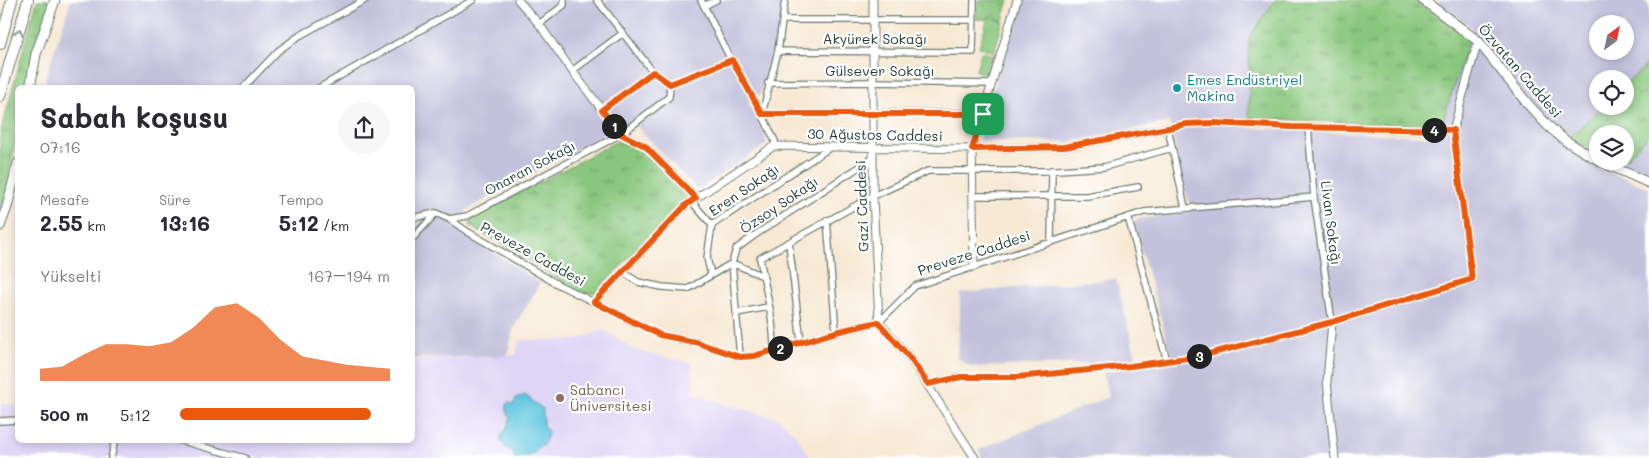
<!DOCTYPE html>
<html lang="tr">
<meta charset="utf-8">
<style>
:root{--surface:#fff;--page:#f7f7f7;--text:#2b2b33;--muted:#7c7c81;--accent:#ea580c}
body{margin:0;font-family:Mali,sans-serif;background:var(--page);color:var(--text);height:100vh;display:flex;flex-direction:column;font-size:19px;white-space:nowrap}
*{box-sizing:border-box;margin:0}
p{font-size:16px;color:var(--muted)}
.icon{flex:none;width:28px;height:28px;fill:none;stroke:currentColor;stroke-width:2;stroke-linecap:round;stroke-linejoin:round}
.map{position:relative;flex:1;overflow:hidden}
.details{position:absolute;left:15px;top:85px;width:400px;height:358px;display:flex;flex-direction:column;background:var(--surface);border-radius:8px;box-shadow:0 2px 8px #0003}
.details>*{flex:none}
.needle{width:32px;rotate:33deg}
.tools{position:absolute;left:1589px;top:15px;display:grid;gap:10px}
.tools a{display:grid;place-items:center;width:45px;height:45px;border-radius:50%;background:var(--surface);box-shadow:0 2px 8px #0003;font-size:25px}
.pin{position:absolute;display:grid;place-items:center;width:42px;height:42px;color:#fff;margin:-21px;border-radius:10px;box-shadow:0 2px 8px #0006}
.km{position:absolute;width:25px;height:25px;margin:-12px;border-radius:50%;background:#222;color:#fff;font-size:14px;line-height:25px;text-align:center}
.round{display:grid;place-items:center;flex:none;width:52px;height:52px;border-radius:26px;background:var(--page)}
.head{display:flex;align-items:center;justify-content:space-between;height:85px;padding:0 25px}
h1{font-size:28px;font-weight:800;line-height:38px}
.stats{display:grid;grid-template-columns:repeat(3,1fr);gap:8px;height:85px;padding:5px 25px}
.stats div{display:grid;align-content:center}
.stats b{font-size:21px;font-weight:800}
.stats small{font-size:14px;font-weight:400}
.stats p{font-size:14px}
.chart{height:140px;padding:10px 25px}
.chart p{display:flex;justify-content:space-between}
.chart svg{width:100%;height:90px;margin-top:5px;fill:var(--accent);opacity:.7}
ul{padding:0 25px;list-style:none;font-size:16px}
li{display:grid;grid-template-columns:80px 60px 1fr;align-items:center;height:38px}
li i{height:12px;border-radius:6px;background:var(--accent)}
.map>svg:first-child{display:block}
.built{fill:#ded5f6}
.industrial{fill:#c3c1dc;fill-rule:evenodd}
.grass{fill:url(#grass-tufts);stroke:#548259}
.park{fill:url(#park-crowns);stroke:#548259}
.garden{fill:#8ac77e;stroke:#548259}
.water{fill:#62c7e0;stroke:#40828a}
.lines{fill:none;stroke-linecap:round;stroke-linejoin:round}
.minor-casing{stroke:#6b796c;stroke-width:8}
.tertiary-casing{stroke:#6b796c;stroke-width:9}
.primary-casing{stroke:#6b796c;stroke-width:11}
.motorway-casing{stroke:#6b796c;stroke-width:12}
.minor{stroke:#fff;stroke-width:5.5}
.tertiary{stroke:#fff;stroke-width:7}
.primary{stroke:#fff;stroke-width:9}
.motorway{stroke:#fff;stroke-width:10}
.oneway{stroke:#8f9e9a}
.route-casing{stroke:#fff;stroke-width:10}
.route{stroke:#ea580c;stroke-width:6}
.culture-dot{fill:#0f9aa8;stroke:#fff;stroke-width:2}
.education-dot{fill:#8d6e63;stroke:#fff;stroke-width:2}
.labels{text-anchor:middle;stroke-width:4.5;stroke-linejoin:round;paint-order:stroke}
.street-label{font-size:14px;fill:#1f3d34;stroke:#fff}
.culture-label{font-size:14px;fill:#0d838f;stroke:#fff;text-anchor:start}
.education-label{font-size:14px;fill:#785e54;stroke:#fff;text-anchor:start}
</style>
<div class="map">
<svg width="1649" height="458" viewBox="0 0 1649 458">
<defs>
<pattern id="grass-tufts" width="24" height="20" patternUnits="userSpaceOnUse" patternTransform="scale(1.25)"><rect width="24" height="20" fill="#8ac77e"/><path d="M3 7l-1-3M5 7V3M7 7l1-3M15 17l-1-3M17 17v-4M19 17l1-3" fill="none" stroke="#70a368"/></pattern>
<pattern id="park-crowns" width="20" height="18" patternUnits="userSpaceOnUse" patternTransform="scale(1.25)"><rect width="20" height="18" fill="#8ac77e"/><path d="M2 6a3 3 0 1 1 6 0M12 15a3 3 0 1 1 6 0" fill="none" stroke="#70a368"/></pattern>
</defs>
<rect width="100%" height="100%" fill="#fff"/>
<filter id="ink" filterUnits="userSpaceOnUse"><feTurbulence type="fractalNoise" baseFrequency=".02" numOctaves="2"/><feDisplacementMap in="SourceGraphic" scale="10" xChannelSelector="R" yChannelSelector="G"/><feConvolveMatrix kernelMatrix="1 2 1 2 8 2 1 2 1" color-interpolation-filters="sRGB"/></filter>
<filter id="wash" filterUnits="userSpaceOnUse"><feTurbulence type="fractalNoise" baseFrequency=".0096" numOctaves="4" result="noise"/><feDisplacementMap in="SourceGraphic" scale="20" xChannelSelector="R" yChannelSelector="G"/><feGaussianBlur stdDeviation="1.12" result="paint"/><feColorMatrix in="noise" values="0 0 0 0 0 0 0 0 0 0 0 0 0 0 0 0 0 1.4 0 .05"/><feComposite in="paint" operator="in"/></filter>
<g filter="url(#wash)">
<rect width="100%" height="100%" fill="#f7e8d3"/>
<!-- built -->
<path class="built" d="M604,330L637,351L692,363L693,393L727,405L780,419L795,434L811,458H0V403L17,405L18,440H412L413,360L516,355L519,340H576Z"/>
<!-- industrial -->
<path class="industrial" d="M71,0H784L776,51L760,94L748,103L765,136L767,144L697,190L633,122L622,130L619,126L468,209L457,228L540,283L514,327L507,356L413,358V233L421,220L413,221L412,88H44L47,73Z
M1019,0H1275L1249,38V128L1437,137L1472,28L1436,0H1643L1649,6V63L1625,85V79H1598V106H1603L1569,138L1559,141L1614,174L1649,188V458H983L978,450L1108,397L1103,373L1172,358L1134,224L1137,219L1191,212L1169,122L1068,142L979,141ZM1598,24H1625V51H1598Z
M1649,135V177L1619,166L1625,161Z
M1116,279L1137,362L971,367L957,358L960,320V293Z"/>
<!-- grass -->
<path class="grass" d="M37,0H52L26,87L18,88L17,132L4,201L0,209V134Z
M1275,0H1414L1469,38L1441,127L1249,118V38Z
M1649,63V135L1625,160V134H1598L1597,154L1569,138L1603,106H1625V85Z
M621,139L644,148L686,194L687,198L595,293L581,292L470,226L471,219Z"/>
<!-- park -->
<path class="park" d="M978,0H1009L1003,20L976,19Z"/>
<!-- garden -->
<path class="garden" d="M988,17L1003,21L994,52L979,47Z
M981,52L992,55L987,74L976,71Z"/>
<!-- water -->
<path class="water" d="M525,395L543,409V427L548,431C547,448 530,458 515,458L513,452L509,449H506L501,440L502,434L506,430L510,418C507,412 504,407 509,402L513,405L516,399Z"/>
</g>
<g filter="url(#ink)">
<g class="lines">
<!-- minor casing -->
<g class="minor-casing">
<path id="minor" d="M597,0L653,72
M701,0L731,60L762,114L983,113
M704,6L716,0
M783,20H974
M539,24L564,5V0
M778,51L973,52L974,0
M572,71L623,33
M768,83L873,82L992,84
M243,88L278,51L299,36L365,0
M319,88L473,0
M602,110L653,72L670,84L731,60
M1168,128L1185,208
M774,146L775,141L762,114L778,51L785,0
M973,196H1087L1138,187
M691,201L712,225
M1128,217L1167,361
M412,218L436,213L449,219L468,232L559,285L660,335L695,342L740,357L754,356L836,332L879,322L915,286L1144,212L1314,197
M449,219L467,216L621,134L669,97L670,84
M827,220L836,332
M412,239L436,213
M1051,242L1052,170
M789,243L801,342
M623,272L638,282L662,287L688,289L732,263L736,249L755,235L873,158
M711,275L707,258L712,225L831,147
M737,313L768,307
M774,350C774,319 765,288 760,258L873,196L928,171H1043L1104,167L1172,148
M740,357L732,263L763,276
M928,384L961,377H1017L1131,366L1201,356L1332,322L1314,197L1308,127
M0,421L18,420
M178,440L245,458
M111,458L115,440"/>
</g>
<!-- tertiary casing -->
<g class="tertiary-casing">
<path id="tertiary" d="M518,0L539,24L572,71L621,134L645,146L696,198
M873,0V196L879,322L910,358L975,458
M974,267L972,149L1017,0
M594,302L686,205L774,146L972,149L1064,147L1168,128L1186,124L1213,123L1292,127L1453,130
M1335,458L1327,381L1332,322L1472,279L1453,130L1478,41"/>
</g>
<!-- primary casing -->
<g class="primary-casing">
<path id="primary" d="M1423,0L1478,41L1527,103L1548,126L1566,141L1598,160
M30,88L36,54L55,0
M1600,161L1649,183
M0,226L7,207L18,163"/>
</g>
<!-- motorway casing -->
<g class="motorway-casing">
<path id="motorway" d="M0,44L12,0
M0,96L28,0"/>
</g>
<!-- minor -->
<use href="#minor" class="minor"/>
<!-- tertiary -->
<use href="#tertiary" class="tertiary"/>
<!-- primary -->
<use href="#primary" class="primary"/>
<!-- motorway -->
<use href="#motorway" class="motorway"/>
</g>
<!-- one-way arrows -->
<defs><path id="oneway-chevron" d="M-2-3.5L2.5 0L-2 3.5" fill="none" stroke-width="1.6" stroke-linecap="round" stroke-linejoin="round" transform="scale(1.25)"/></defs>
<use class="oneway" href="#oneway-chevron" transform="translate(19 32) rotate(-74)"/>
</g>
<g class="lines" filter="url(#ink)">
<!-- route casing -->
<g class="route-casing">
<path id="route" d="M732,60L762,114H983L972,149L1064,147L1168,128L1186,124L1213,123L1292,127L1453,130L1472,279L1332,322L1201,356L1131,366L1017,377H961L928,384L910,358L878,322L836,332L754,356L740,357L695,342L660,335L594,302L686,205L696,198L645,146L621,134L602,110L653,72L670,84Z"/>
</g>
<!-- route -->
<use href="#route" class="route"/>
</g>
<!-- markers -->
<circle class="culture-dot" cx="1177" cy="88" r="5"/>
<circle class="education-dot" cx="560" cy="398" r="5"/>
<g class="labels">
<!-- street labels -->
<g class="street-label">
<text x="875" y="44">Akyürek Sokağı</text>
<text x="880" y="76">Gülsever Sokağı</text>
<text transform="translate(1520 71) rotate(49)" y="5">Özvatan Caddesi</text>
<text transform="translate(875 135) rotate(1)" y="5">30 Ağustos Caddesi</text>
<text transform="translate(530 168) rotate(-28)" y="5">Onaran Sokağı</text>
<text transform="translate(744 190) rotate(-34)" y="5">Eren Sokağı</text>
<text transform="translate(779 205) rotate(-34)" y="5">Özsoy Sokağı</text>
<text transform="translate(862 206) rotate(-92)" y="5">Gazi Caddesi</text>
<text transform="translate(1331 223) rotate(83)" y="5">Livan Sokağı</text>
<text transform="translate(974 253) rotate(-18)" y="5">Preveze Caddesi</text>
<text transform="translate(533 254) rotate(29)" y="5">Preveze Caddesi</text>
</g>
<!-- culture labels -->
<g class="culture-label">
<text x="1187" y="85">Emes Endüstriyel<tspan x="1187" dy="16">Makina</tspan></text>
</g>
<!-- education labels -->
<g class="education-label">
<text x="570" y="395">Sabancı<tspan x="570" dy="16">Üniversitesi</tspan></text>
</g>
</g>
</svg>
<div class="tools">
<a><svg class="needle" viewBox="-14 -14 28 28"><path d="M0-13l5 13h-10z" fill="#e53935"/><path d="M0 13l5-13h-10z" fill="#7c7c81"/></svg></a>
<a><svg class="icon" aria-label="locate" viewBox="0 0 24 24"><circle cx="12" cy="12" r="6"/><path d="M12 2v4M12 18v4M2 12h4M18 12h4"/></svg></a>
<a><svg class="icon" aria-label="layers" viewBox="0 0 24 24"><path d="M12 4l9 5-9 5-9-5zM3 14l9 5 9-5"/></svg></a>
</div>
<div class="pin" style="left:983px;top:114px;background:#1e9e55"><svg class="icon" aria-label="arrive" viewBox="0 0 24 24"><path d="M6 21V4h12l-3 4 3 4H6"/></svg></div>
<b class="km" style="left:614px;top:126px">1</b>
<b class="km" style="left:780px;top:348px">2</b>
<b class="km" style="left:1199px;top:356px">3</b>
<b class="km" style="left:1434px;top:130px">4</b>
<section class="details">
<div class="head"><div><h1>Sabah koşusu</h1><p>07:16</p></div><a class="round"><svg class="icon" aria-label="share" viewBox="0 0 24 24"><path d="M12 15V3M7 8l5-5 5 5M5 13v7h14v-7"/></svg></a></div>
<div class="stats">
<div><p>Mesafe</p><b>2.55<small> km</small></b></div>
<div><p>Süre</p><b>13:16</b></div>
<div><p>Tempo</p><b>5:12<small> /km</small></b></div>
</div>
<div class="chart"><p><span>Yükselti</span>167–194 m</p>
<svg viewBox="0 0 160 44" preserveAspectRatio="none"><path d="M0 44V38L10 37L20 31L30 26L40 26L50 27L60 25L70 18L80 8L90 6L100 13L110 24L120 32L130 34L140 36L150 37L160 38V44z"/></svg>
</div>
<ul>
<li><b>500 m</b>5:12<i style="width:91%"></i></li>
</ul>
</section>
</div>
